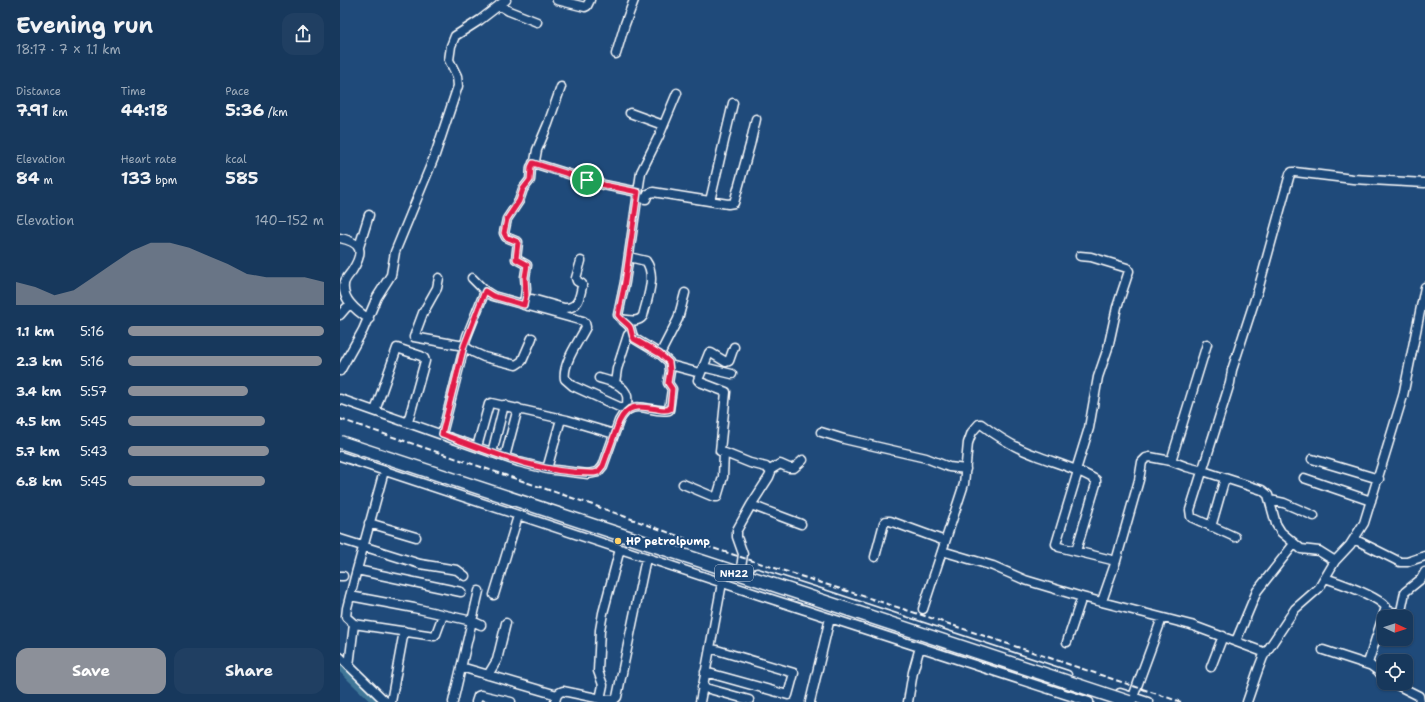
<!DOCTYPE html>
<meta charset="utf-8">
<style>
:root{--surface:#17385c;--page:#203f62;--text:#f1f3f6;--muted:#9eacbb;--line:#365272;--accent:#8c9099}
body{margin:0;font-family:"Shantell Sans",sans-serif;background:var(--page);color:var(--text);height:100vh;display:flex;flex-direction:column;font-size:15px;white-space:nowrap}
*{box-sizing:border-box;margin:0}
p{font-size:13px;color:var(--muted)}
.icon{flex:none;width:22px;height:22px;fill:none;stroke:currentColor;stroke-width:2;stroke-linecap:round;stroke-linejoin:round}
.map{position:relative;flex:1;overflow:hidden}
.drawer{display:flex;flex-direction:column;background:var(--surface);width:340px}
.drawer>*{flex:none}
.needle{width:26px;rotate:94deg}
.tools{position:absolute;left:1037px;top:610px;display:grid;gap:8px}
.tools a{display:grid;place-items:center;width:36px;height:36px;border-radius:8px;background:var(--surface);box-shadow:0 1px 3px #0004,0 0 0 1px var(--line);font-size:20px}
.pin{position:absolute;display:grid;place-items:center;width:34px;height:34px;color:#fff;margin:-17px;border:2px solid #fff;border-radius:50%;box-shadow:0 1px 4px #0007}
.round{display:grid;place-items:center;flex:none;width:42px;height:42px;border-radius:12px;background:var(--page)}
.head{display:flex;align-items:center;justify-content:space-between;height:68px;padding:0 16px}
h1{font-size:22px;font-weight:700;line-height:30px}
.stats{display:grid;grid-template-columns:repeat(3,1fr);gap:6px;height:68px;padding:4px 16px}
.stats div{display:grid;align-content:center}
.stats b{font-size:17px;font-weight:700}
.stats small{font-size:11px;font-weight:400}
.stats p{font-size:11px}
.chart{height:112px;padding:8px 16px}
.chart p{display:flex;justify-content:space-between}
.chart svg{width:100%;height:72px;margin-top:4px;fill:var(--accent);opacity:.7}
.action{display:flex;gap:8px;margin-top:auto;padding:8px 16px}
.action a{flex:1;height:46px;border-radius:12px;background:var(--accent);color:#fff;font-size:16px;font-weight:700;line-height:46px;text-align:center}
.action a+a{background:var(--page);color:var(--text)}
ul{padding:0 16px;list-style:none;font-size:13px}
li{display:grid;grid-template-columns:64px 48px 1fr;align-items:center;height:30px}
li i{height:10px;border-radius:5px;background:var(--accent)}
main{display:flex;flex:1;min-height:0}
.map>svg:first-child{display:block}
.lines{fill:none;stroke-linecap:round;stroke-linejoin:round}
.canal{stroke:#3f7798;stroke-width:6}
.minor-casing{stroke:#fff;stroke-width:11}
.minor{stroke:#1f4a7a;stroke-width:8}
.rail{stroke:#fff;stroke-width:2;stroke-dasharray:6 3;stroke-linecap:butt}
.highway-bridge-casing{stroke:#fff;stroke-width:15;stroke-linecap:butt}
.highway-bridge{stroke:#1f4a7a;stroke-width:12}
.route-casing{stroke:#fff;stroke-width:8}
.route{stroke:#e11d48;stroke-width:5}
.poi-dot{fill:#ffd166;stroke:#1f4a7a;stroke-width:1.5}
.labels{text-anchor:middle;stroke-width:4;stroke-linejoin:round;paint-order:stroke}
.shield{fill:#1f4a7a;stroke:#bcc9d7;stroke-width:1}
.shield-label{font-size:10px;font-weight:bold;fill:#fff}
.poi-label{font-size:11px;font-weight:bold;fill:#fff;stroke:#1f4a7a;text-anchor:start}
</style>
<main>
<section class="drawer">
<div class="head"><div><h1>Evening run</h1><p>18:17 · 7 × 1.1 km</p></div><a class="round"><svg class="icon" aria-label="share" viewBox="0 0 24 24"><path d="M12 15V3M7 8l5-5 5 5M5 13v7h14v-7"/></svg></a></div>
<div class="stats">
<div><p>Distance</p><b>7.91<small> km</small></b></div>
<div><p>Time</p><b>44:18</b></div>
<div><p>Pace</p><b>5:36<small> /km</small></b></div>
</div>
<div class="stats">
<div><p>Elevation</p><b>84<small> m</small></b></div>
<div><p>Heart rate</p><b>133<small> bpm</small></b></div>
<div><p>kcal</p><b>585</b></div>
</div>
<div class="chart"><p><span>Elevation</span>140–152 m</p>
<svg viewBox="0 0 160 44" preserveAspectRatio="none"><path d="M0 44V30L10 33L20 38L30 35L40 27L50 19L60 11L70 6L80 6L90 9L100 14L110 19L120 25L130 27L140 27L150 27L160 30V44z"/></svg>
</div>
<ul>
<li><b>1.1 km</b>5:16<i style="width:100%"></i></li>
<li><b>2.3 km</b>5:16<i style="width:99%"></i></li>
<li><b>3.4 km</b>5:57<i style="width:61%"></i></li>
<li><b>4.5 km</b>5:45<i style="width:70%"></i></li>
<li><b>5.7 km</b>5:43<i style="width:72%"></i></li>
<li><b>6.8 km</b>5:45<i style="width:70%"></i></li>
</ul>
<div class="action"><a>Save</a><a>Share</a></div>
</section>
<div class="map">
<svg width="1085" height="702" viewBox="0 0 1085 702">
<rect width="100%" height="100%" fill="#1f4a7a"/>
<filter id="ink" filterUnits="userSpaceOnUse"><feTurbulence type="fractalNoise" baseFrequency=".025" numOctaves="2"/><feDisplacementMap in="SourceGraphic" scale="8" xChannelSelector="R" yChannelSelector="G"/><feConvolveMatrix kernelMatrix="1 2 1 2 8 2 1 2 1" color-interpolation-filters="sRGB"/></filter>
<g filter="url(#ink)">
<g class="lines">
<!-- canal -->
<path class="canal" d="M0,668L35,702"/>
<!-- minor casing -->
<g class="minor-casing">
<path id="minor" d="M217,0L245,7L247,6L250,0
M159,5L169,11L197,22
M276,54L285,24L294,0
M290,113L323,125
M193,163L264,185L298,192
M297,198L306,199L308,194L313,192L388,204L394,203L410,145L416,119
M370,201L393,103
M0,238C23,243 24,252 12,271C9,275 4,280 4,285C2,300 18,312 29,319
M19,247L29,215
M99,278L97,288L83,313L74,337L124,346L133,352L144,357L176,365L182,361L192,338
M132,278L145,291L153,296L243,321L245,323L246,327C239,341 222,364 225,379L233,386L286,410
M184,305L186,289L185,277L187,265L176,259L178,242L166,237L164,233L167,219L179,201L183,189L190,180L191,167L195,161L197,150L208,124L221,87
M187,306L189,302L192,299L224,308C238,309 240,297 242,286V284L237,281L236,278L241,261
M0,315L6,308L11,304
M281,319C289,320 298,323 303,316C307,299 317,276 306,261L289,257
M394,347L389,361L386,362L371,353H369L358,380L360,382L386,392L380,451L410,463L426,467L431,472L429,477L411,505L397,530V537L403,554L401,568
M320,354L338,319L345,293
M330,365L360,373
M363,367L392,374
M0,371L23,330L37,297L51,275L55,252L95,155L118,86L117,76L109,60L111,46L115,36L140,20L166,0
M259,378C269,381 284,384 287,396C288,400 286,405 288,409
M275,383L277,369L288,335
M0,399L179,462L207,469L248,474L258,472L263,466L279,421C292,395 309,414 329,410L332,389L328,383L330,371L329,362L320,354L295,339C291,335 292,331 290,327C286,322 281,320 278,315L285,282L301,172L319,136L337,93
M35,411L57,348L81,356L84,358L85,361L68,422
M481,432L504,439L586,458L609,467L626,469
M102,434L127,336L145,291
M137,447L149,404L151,403L227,420L274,434
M152,453L164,405
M0,456L422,596L749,702
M165,457L178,408
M972,459L1039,479
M831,461L867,344
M207,469L221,419
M430,470L440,464L449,468H454L463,460
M736,470L749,428L758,377L768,348L777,307L789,271L787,268L751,257L740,256
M44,471L15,577L7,608L6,617L14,624L94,636L96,634L103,615
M738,471L716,544L719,547L776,561
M964,478L1031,501
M343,484L374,497H377L383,477L384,453
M930,500L944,503L974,516
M411,505L461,524
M29,523L76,537
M871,527L885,478
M895,537L851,517L850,510L890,383L892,370L918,290L950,174L952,172H955L1013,179L1085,183
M0,539L80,564L117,570L125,576
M1014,539L1060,562H1067L1085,556
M602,551L653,566L685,580L742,597L851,625L926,653
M535,557L544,523L546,521H550L605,541
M17,570L121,592
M417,573L486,595L727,675
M0,576H3
M985,578C1000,583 1037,596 1046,607L1028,663L1030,665L1037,670L1044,678
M154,595L178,516
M10,596L74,608L132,621L141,625
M762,601L776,561L799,480L802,462L806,458L810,457L831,461L847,467L863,471L922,490L928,495L936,524L941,532L961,549L979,551L995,561
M583,609L624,484L628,443L632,432L639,424H641C658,437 675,448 695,455C715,463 737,468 756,480V484L736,551
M1046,610L1057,613L1061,611L1065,592L1081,579L1085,572
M896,641L917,591L954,544
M727,642L742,597
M983,650L1029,665
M0,657L46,702
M9,666L14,624
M121,667L217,695
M871,667L883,636
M365,672L448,695L454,673L370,648
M148,675L157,660L166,623
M1053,683L1079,696L1080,702
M362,687L409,700
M780,693L808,702
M793,697L822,618
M260,699L263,685L258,671L260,630L263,613L280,549
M51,702L64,631
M113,702L139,591
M136,702L138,696L141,695L171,702
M215,702C216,696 217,693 223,691L266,700H274L277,697L306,558
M360,702L382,583
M470,702L490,618
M568,702L573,672L580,647
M907,702L918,670L923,657L955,609L979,588L995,561L1010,545L1024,523L1063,396L1085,287"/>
</g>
<!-- minor -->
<use href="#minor" class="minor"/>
<!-- rail -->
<path class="rail" d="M0,419L253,505L363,545L582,615L841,702"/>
<!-- highway-bridge casing -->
<g class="highway-bridge-casing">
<path id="highway-bridge" d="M0,442L789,702"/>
</g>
<!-- highway-bridge -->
<use href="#highway-bridge" class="highway-bridge"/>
</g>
</g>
<g class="lines" filter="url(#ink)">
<!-- route casing -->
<g class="route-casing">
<path id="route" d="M193,163L264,185L298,192L285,282L278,315C281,320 286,322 290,327C292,331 291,335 294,339L320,354L329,362L330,371L328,383L332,389L330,409C326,411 322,410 317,409C299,406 288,403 279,422L263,466L258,472L254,473C201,474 150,452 102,434L124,346L145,291L153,296L184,305L186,295L185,277L187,265L176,259L178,242L166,237L164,233L167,219L179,201L183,189L190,180L191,167Z"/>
</g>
<!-- route -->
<use href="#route" class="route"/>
</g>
<!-- markers -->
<circle class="poi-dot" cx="278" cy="541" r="4"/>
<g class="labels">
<!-- shield labels -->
<rect class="shield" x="375" y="565" width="38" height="16" rx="3"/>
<g class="shield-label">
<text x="394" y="577">NH22</text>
</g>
<!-- poi labels -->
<g class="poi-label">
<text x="286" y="545">HP petrolpump</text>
</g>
</g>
</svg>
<div class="tools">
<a><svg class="needle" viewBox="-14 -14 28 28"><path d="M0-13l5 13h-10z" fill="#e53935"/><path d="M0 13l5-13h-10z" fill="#9eacbb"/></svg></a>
<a><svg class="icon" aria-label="locate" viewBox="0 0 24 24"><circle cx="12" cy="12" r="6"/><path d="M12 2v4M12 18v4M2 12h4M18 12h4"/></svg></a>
</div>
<div class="pin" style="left:247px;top:180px;background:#1e9e55"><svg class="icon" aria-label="arrive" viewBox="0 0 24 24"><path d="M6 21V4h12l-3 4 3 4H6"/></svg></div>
</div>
</main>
